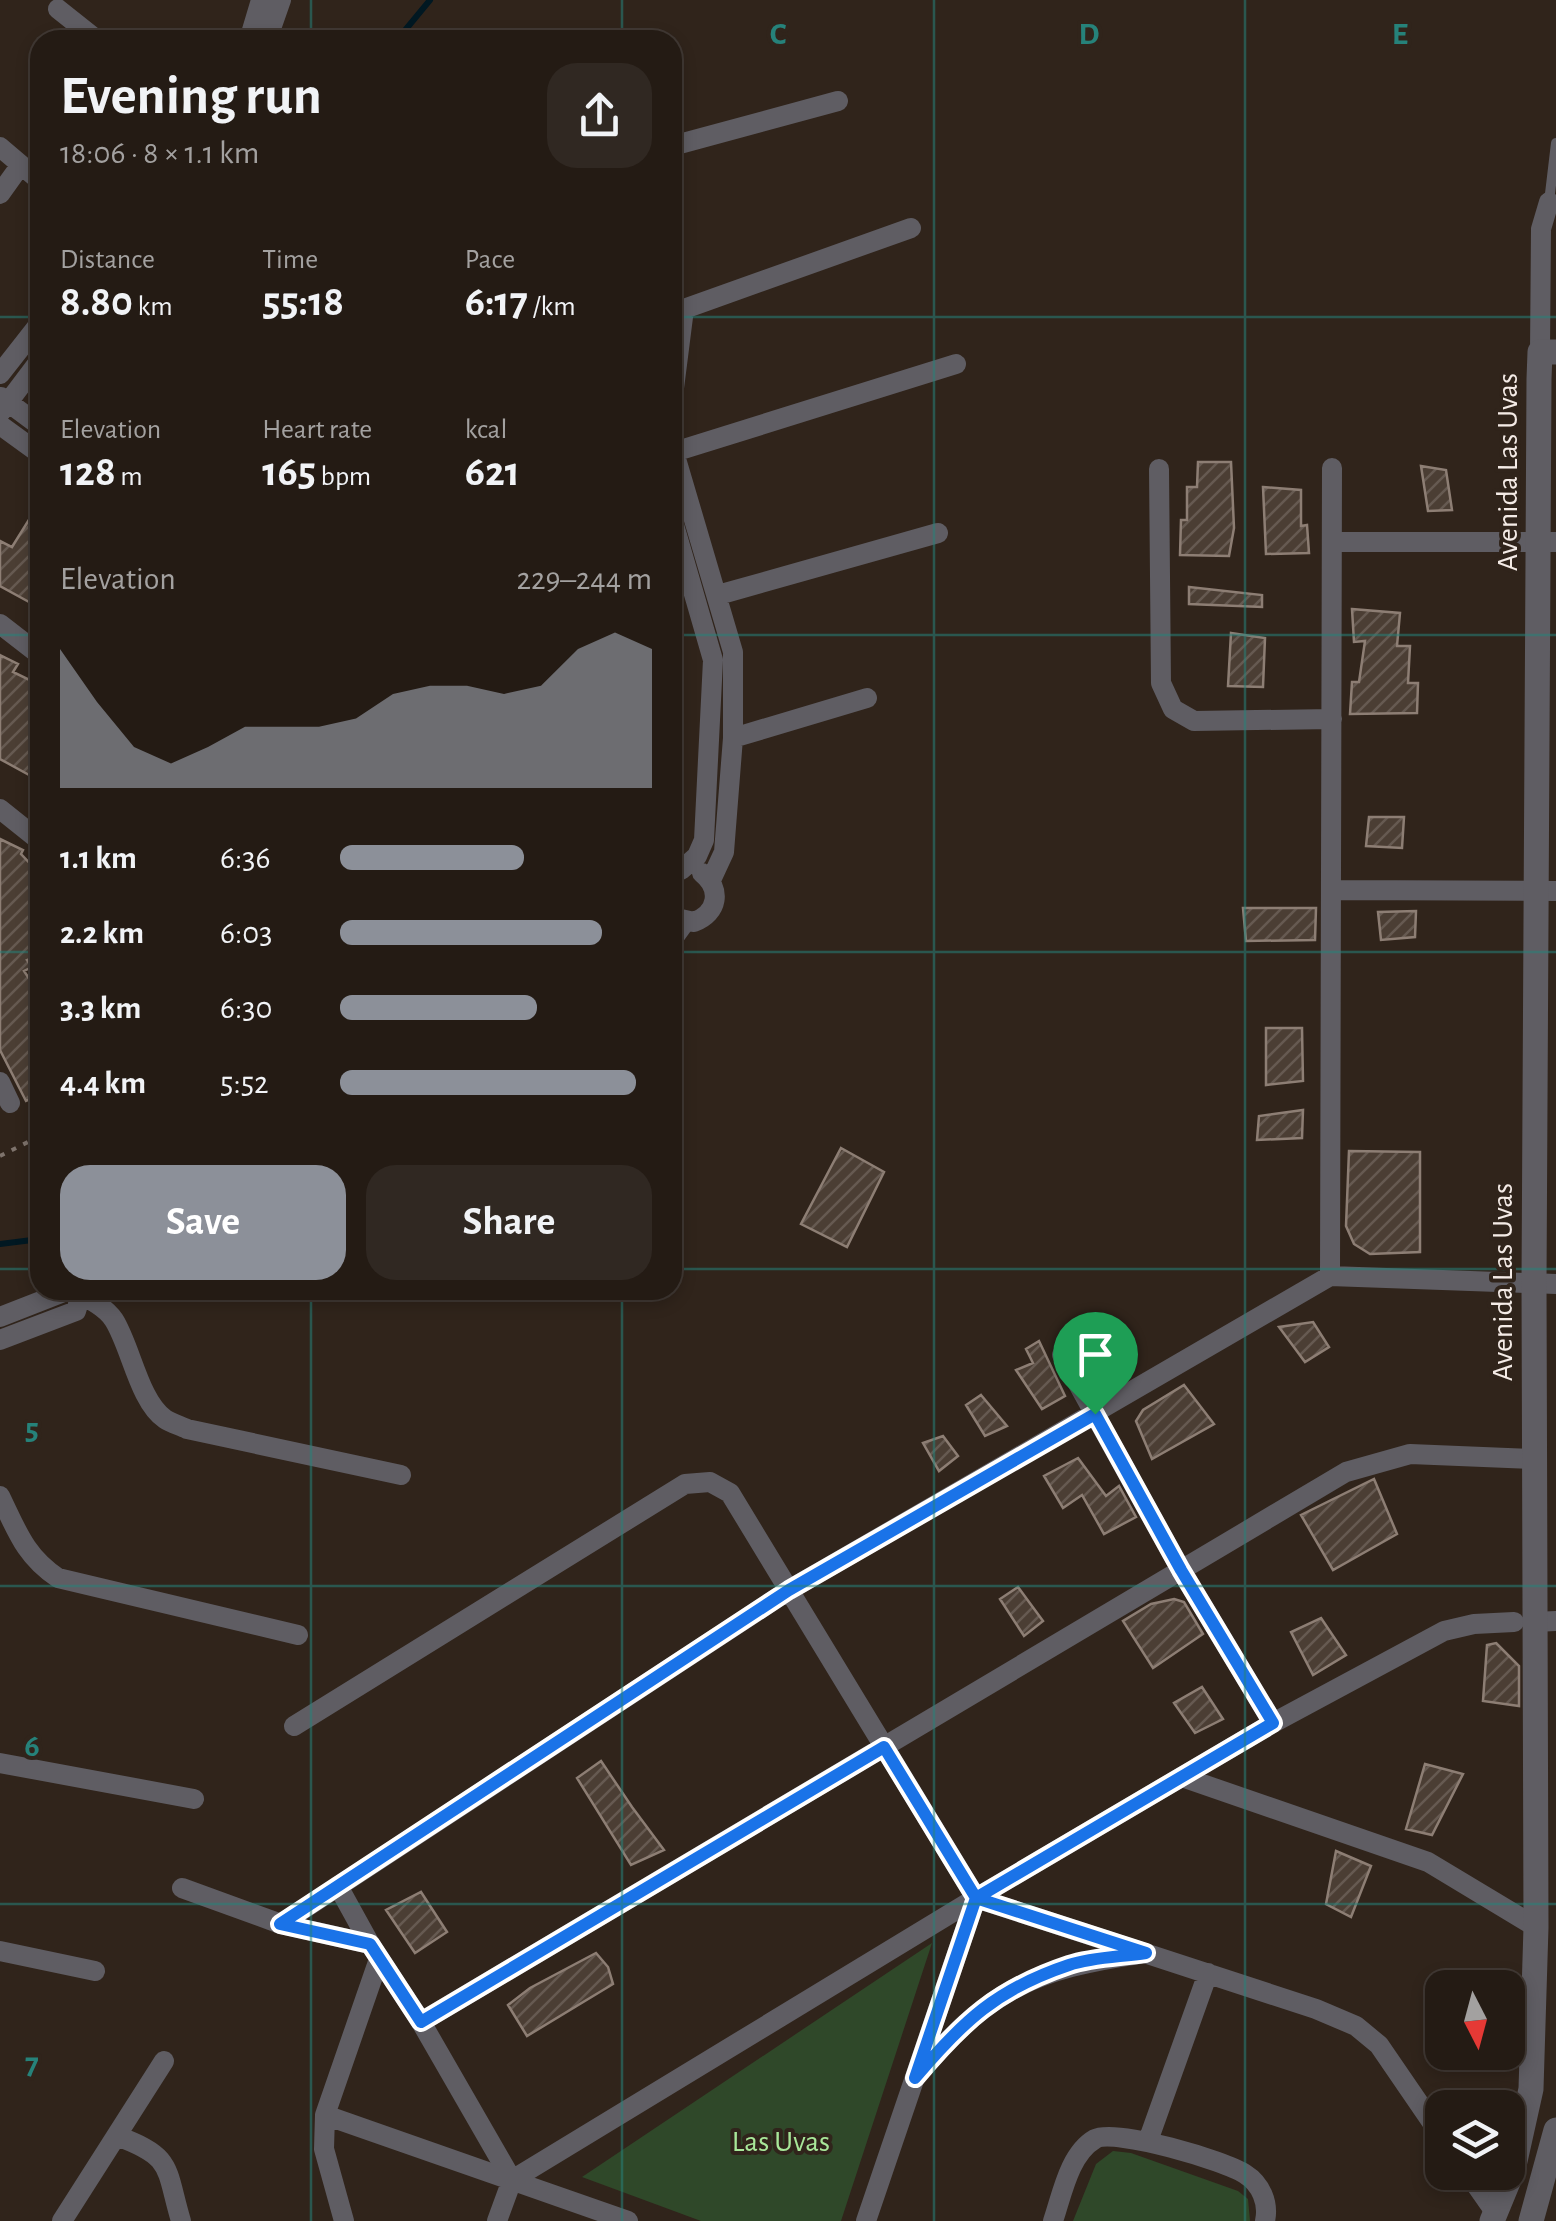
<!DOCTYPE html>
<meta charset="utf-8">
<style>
:root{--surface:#241b14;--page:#302822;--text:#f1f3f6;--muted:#a3a1a0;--line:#413934;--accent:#8c9099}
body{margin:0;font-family:"Alegreya Sans",sans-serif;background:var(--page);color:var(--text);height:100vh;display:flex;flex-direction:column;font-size:38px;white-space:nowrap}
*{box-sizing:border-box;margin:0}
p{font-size:32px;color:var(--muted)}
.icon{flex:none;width:55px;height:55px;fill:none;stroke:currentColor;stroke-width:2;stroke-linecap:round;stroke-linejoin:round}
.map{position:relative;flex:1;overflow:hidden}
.panel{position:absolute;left:30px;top:30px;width:652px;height:1270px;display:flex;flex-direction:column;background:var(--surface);border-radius:30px;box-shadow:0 5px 15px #0003,0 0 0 2px var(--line)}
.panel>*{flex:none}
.needle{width:65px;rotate:174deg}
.controls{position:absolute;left:1425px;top:1970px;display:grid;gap:20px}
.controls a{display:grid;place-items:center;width:100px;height:100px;border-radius:20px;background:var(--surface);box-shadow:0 5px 15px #0003,0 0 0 2px var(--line);font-size:50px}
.pin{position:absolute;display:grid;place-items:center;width:85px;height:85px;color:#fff;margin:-102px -42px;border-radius:50% 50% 50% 0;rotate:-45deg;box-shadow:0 0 10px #0007}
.pin .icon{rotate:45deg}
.round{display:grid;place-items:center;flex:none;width:105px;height:105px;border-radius:30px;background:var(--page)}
.headline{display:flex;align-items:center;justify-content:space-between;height:170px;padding:0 30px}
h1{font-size:55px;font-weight:700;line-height:75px}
.stats{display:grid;grid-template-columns:repeat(3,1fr);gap:15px;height:170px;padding:10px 30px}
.stats div{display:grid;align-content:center}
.stats b{font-size:42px;font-weight:700}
.stats small{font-size:28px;font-weight:400}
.stats p{font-size:28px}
.chart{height:280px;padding:20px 30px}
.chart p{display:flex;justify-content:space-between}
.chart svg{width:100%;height:180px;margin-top:10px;fill:var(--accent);opacity:.7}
.primary-button{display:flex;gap:20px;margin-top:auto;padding:20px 30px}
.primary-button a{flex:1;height:115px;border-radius:30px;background:var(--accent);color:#fff;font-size:40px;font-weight:700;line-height:115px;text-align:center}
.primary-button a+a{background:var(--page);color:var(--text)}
ul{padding:0 30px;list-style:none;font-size:32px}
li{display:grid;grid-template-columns:160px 120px 1fr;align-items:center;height:75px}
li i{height:25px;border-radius:12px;background:var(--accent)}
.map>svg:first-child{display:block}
.green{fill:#2f4829}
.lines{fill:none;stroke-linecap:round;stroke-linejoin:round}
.stream{stroke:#011822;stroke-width:6}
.building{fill:url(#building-hatch);stroke:#8d7e74;stroke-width:2.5}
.path{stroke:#7e736c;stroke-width:4;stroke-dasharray:5 8;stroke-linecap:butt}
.service{stroke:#5f5d63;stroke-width:10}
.minor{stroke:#5f5d63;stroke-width:20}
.tertiary{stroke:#5f5d63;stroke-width:25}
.route-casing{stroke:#fff;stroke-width:20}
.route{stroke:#1a73e8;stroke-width:12}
.grid{fill:none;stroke:#26827a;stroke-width:2.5;stroke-opacity:0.55}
.labels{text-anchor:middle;stroke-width:8;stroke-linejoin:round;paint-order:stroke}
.street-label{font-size:30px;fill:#f4ebe6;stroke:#30241b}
.park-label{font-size:30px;fill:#a8e799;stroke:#30241b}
.grid-label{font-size:32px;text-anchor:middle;font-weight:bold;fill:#26827a;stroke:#30241b;stroke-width:8;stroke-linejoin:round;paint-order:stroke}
</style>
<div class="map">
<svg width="1556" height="2221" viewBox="0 0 1556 2221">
<defs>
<pattern id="building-hatch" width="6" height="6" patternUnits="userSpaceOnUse" patternTransform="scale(2.5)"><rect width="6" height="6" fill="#4b3e34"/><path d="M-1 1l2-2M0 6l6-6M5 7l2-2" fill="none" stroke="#665a51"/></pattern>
</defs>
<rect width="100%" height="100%" fill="#30241b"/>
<!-- green -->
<path class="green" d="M932,1943L841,2221H701L582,2177Z
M1113,2151L1131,2153L1238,2191L1248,2199L1250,2221H1073L1096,2164Z"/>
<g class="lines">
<!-- stream -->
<path class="stream" d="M397,40L430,0
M0,1244L40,1239"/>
</g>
<!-- building -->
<path class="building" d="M1198,462H1231L1234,528L1229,556L1180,555L1181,520H1187V487H1197Z
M1421,466L1446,470L1452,510L1428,511Z
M1263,487L1301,490V526L1307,525L1309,553L1266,554Z
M40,502V608L0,586V541L12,547Z
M1189,587L1262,595V607L1189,604Z
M1352,609L1400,613L1397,646H1410L1408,683H1418L1417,713L1350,714L1352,682H1359L1365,641L1354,642Z
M1231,633L1265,638L1263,687L1228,686Z
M0,655L18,664L13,672L40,685V781L0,759Z
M1369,817H1404L1402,848L1366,846Z
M0,839L23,850L21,854L40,874V955L27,960L32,967L24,971L40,995V1095L26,1101L0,1050Z
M1243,908H1316L1315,940L1246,941Z
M1416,911L1415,937L1381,940L1378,912Z
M1266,1028H1302L1303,1081L1266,1085Z
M1303,1110L1302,1138L1257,1140L1259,1116Z
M841,1148L884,1172L847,1247L801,1224Z
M1349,1151L1420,1152V1252L1370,1254L1354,1244L1346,1226Z
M1313,1322L1329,1347L1305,1362L1279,1327Z
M1039,1341L1065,1396L1042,1409L1016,1370L1033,1363L1026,1349Z
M1184,1385L1214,1424L1152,1459L1136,1421L1143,1410Z
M981,1395L1007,1426L985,1436L966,1405Z
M943,1436L958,1456L939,1471L923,1443Z
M1078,1458L1106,1496L1119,1486L1136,1517L1104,1534L1082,1495L1063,1508L1044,1476Z
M1374,1479L1397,1534L1333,1570L1301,1515Z
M1018,1587L1043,1621L1024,1636L1000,1599Z
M1174,1599L1184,1602L1203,1634L1153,1668L1123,1621L1151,1604Z
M1321,1618L1346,1655L1313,1675L1291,1632Z
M1496,1643L1519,1666V1706L1483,1701L1487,1645Z
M1202,1687L1223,1719L1195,1733L1174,1703Z
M601,1761L632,1807L664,1850L631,1865L577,1778Z
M1425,1764L1463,1774L1432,1835L1406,1829Z
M1336,1851L1371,1866L1351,1917L1326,1904Z
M421,1892L447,1932L415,1953L386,1910Z
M596,1953L608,1967L613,1984L527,2036L508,2005L530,1988Z"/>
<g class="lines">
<!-- path -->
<path class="path" d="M0,1156L40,1136"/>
<!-- service -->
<path class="service" d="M1549,202L1556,143"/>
<!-- minor -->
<path class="minor" d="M58,9L97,40
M249,40L261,0
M267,40L281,0
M672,146L838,101
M0,147L40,181
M0,194L20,166
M684,309L673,396L674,452L733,652V738L724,852L711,880
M674,310L684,309L911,228
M1540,352L1541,229L1549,202
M0,374L40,323
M1,397L40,426
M0,413L40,360
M0,425L40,454
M674,452L956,364
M1159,469L1161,683L1173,709L1194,721L1332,719
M672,518L713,660L704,840L697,856L681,870
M1332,542H1556
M718,595L938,533
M0,624L40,655
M733,738L867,698
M0,809L40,841
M1331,890L1556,891
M672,917L694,922C718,913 722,889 702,873
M672,940L685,922
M0,1082L10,1103
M1330,1276L1332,468
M0,1317L69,1290C84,1296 105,1306 114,1320C131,1347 139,1401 165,1419C171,1423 181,1426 187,1429L401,1475
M0,1340L76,1311L80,1298
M1062,1355L1181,1570L1273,1723
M0,1496C17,1531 25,1556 58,1578L298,1635
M1535,1622L1556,1621
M294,1726L685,1484L710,1482L730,1493L976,1898L1316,2009L1356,2026L1379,2045L1442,2137
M0,1763L194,1799
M1182,1777L1428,1862L1536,1927
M338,1886L370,1944L421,2022L512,2180
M182,1888L281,1924L370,1944
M281,1924L789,1590L1330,1276L1556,1284
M0,1951L95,1971
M421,2022L1346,1472L1410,1454L1535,1459
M924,2067C992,1988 1037,1969 1139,1954
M325,2115L628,2221
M117,2136C174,2157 165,2167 181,2221
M1148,2141L1208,1973
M1467,2172L1495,2212
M62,2221L164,2061
M344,2221L324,2149L325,2115L379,1959
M497,2221L512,2180L976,1898L1273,1723L1444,1631L1474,1624L1514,1622
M866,2221L976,1898
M1053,2221C1062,2195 1069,2154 1095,2139C1115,2128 1226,2161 1245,2174C1261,2184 1269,2203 1265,2221"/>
<!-- tertiary -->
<path class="tertiary" d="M1492,2221L1513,2170L1531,2089L1536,1927L1534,1283L1539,379L1540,352H1556
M1531,2221L1556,2130"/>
</g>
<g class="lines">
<!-- route casing -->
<g class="route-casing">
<path id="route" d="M1095,1414L789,1590L280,1924L370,1944L421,2022L884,1747L976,1898L915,2078C963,2021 997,1989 1069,1965C1093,1957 1121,1957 1146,1953L976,1898L1273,1723L1181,1570L1095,1414"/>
</g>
<!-- route -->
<use href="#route" class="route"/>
</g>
<!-- grid -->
<path class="grid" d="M311,0V40M622,0V40M934,0V2221M1245,0V2221M0,317H40M672,317H1556M0,635H40M672,635H1556M0,952H40M672,952H1556M0,1269H40M672,1269H1556M311,1290V2221M622,1290V2221M0,1586H1556M0,1904H1556"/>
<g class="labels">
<!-- street labels -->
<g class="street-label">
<text transform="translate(1507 472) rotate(-90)" y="10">Avenida Las Uvas</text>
<text transform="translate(1502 1282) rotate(-90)" y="10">Avenida Las Uvas</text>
</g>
<!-- park labels -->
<g class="park-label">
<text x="781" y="2151">Las Uvas</text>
</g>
</g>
<g class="grid-label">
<text x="778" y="44">C</text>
<text x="1089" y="44">D</text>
<text x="1400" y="44">E</text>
<text x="32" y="1439">5</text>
<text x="32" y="1756">6</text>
<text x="32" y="2074">7</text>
</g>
</svg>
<div class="controls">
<a><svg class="needle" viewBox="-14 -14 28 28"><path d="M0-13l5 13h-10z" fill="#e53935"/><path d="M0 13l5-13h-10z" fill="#a3a1a0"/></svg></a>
<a><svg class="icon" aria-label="layers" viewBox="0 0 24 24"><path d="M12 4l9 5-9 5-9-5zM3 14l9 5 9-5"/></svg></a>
</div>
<div class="pin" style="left:1095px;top:1414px;background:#1e9e55"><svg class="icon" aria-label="arrive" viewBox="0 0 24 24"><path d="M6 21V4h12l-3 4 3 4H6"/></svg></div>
<section class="panel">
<div class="headline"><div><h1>Evening run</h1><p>18:06 · 8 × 1.1 km</p></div><a class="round"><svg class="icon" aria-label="share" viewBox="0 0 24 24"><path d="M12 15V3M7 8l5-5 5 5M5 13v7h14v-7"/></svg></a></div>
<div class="stats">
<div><p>Distance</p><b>8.80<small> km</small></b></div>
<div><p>Time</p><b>55:18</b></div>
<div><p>Pace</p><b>6:17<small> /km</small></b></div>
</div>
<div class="stats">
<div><p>Elevation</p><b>128<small> m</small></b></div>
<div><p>Heart rate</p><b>165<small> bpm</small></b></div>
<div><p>kcal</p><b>621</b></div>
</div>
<div class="chart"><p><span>Elevation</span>229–244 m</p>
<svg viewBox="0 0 160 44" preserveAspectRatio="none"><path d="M0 44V10L10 23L20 34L30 38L40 34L50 29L60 29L70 29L80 27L90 21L100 19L110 19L120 21L130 19L140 10L150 6L160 10V44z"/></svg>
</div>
<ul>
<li><b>1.1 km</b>6:36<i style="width:59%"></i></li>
<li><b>2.2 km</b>6:03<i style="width:84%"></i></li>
<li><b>3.3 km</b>6:30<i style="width:63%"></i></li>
<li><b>4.4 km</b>5:52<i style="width:95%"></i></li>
</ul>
<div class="primary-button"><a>Save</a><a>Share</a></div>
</section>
</div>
